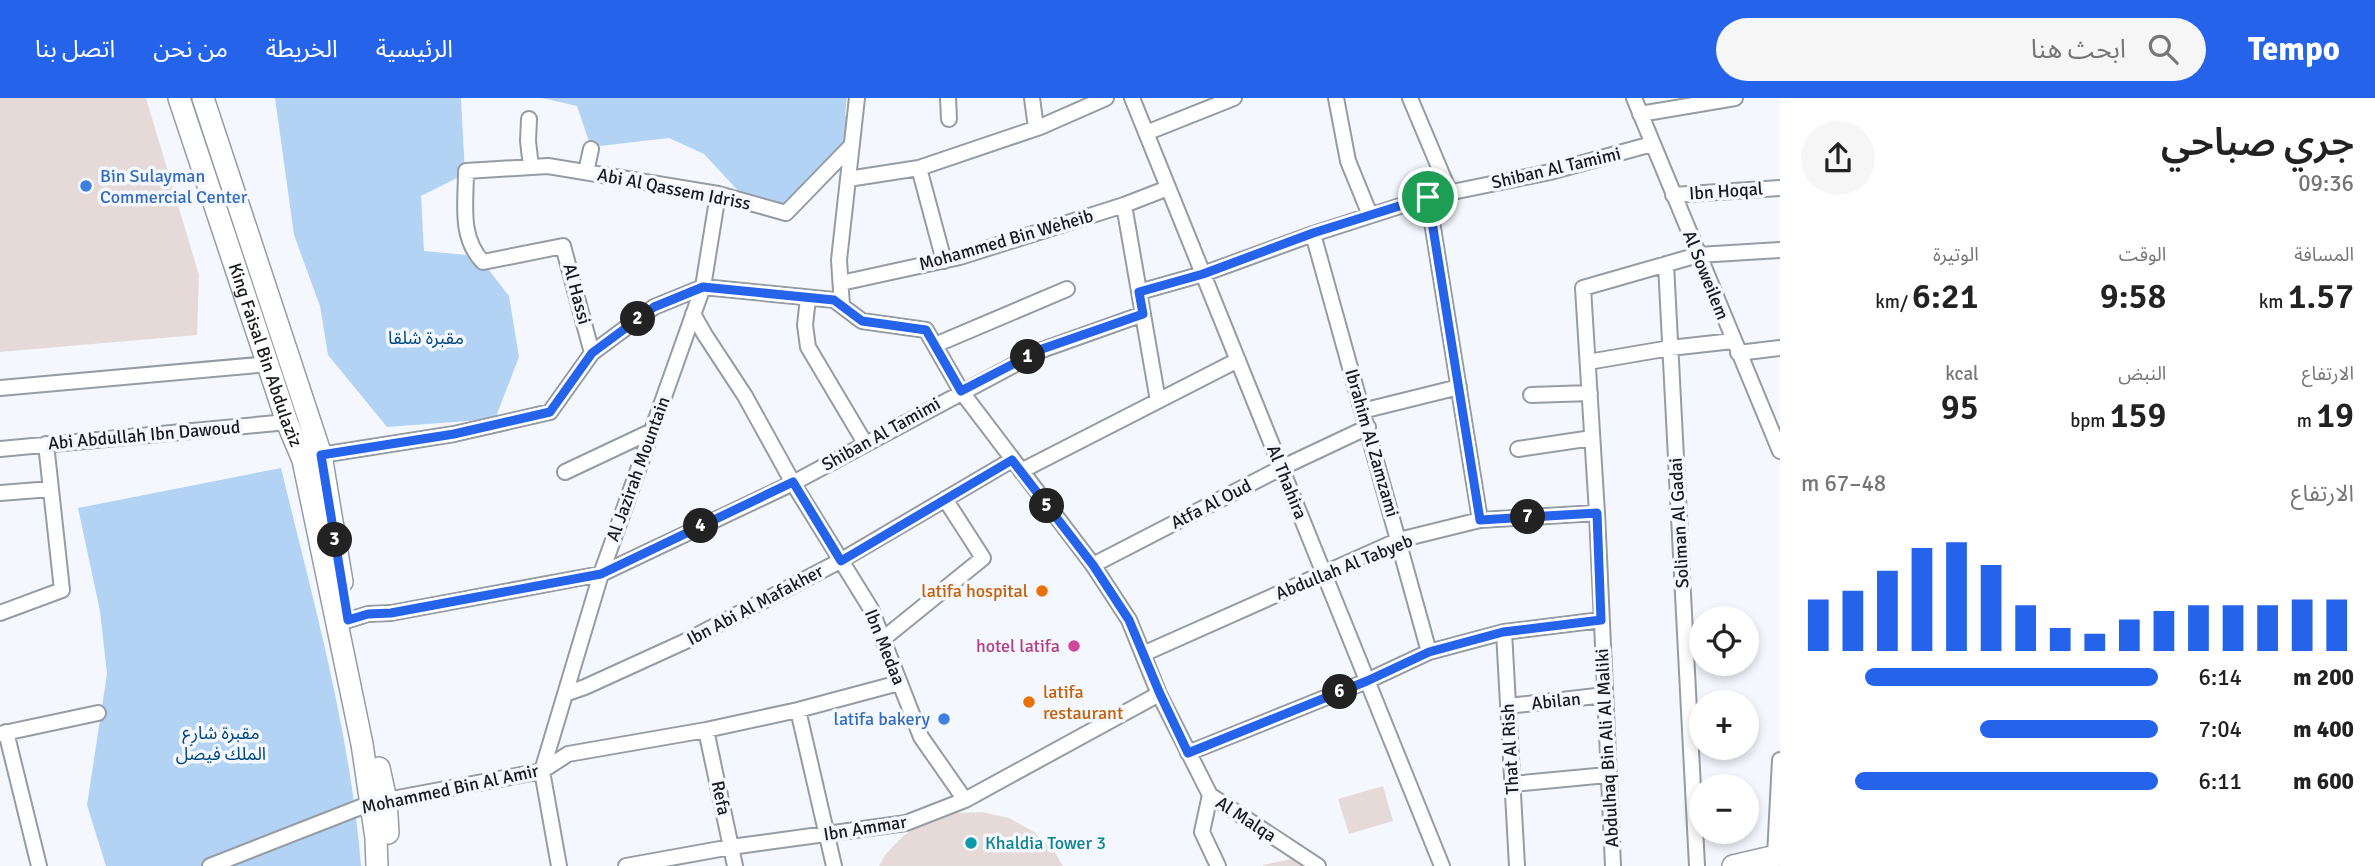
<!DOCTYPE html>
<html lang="ar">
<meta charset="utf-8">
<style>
:root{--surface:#fff;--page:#f6f6f6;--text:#222;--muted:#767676;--accent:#2563eb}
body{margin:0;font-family:Signika,"Noto Sans Arabic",sans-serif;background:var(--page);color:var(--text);direction:rtl;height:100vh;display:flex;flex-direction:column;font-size:26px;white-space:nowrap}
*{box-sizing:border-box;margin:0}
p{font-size:23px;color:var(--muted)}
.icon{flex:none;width:38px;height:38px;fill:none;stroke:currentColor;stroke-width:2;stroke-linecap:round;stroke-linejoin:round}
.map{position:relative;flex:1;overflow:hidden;direction:ltr}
.panel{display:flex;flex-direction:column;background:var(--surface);width:595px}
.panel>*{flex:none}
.controls{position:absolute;left:1689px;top:508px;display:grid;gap:14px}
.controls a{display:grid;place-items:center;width:70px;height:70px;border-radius:50%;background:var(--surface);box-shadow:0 4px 10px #0003;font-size:35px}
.pin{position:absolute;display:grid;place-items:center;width:60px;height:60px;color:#fff;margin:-30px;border:4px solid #fff;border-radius:50%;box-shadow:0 2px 7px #0007}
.km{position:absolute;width:35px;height:35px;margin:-18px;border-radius:50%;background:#222;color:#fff;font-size:19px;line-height:35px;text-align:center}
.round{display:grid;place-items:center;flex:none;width:74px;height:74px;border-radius:37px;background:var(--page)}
.summary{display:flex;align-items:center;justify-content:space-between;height:119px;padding:0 21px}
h1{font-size:38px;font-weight:600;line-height:52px}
.stats{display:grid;grid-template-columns:repeat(3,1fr);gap:10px;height:119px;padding:7px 21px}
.stats div{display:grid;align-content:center}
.stats b{font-size:35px;font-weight:600}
.stats small{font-size:19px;font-weight:400}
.stats p{font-size:19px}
.chart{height:196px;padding:14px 21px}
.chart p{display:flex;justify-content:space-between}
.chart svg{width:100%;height:126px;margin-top:7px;stroke:var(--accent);stroke-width:6}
ul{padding:0 21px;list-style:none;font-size:23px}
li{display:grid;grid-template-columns:112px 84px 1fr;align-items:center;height:52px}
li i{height:18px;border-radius:9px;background:var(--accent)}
header{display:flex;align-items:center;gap:42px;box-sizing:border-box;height:98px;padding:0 35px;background:var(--accent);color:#fff}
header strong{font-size:33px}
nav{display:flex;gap:38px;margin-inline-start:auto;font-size:24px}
.search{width:490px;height:63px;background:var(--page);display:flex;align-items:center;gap:18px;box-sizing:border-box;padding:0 24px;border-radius:38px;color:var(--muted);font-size:26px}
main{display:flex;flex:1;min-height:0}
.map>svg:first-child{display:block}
.green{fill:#b3d3f5}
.building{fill:#e6dad8}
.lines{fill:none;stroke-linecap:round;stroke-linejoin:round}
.street-casing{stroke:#959ca4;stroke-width:18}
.secondary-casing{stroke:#959ca4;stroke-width:24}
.street{stroke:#fff;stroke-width:14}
.secondary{stroke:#fff;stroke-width:21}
.route-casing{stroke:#fff;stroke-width:14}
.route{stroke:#2563eb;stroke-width:9}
.shop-dot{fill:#3f7fe0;stroke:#f4f8fe;stroke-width:2.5}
.food-dot{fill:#e8710a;stroke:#f4f8fe;stroke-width:2.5}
.hotel-dot{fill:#d1479c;stroke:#f4f8fe;stroke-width:2.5}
.culture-dot{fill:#0f9aa8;stroke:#f4f8fe;stroke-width:2.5}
.labels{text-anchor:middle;stroke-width:7;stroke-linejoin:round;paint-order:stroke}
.street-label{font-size:18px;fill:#191b1e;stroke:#f4f8fe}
.shop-label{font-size:18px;fill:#366cbe;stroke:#f4f8fe;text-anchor:start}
.park-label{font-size:18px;fill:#004781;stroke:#f4f8fe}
.food-label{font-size:18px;fill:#c56008;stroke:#f4f8fe;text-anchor:end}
.hotel-label{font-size:18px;fill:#b23c85;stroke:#f4f8fe;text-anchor:end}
.culture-label{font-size:18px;fill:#0d838f;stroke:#f4f8fe;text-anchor:start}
</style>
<header>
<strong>Tempo</strong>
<div class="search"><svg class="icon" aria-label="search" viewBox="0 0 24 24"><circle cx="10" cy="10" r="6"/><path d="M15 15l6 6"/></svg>ابحث هنا</div>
<nav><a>الرئيسية</a><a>الخريطة</a><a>من نحن</a><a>اتصل بنا</a></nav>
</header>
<main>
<section class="panel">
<div class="summary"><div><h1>جري صباحي</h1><p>09:36</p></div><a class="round"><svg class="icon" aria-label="share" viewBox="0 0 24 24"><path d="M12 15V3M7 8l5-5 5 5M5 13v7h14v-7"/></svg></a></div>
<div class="stats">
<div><p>المسافة</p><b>1.57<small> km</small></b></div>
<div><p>الوقت</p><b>9:58</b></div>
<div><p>الوتيرة</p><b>6:21<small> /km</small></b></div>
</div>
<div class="stats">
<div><p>الارتفاع</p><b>19<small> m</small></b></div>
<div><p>النبض</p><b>159<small> bpm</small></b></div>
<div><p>kcal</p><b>95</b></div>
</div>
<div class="chart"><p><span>الارتفاع</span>48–67 m</p>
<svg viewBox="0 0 160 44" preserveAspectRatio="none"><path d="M5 44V26M15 44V23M25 44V16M35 44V8M45 44V6M55 44V14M65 44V28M75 44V36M85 44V38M95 44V33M105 44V30M115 44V28M125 44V28M135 44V28M145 44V26M155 44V26"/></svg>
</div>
<ul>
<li><b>200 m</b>6:14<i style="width:82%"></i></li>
<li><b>400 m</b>7:04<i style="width:50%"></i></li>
<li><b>600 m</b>6:11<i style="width:85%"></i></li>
</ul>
</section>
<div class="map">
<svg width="1780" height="768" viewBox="0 0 1780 768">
<rect width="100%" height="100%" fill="#f4f8fe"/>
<!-- green -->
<path class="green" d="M275,0H461L465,76L421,98L424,153L478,158L509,198L519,259L495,321L387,329L328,257L320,208L294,137Z
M542,0H847L845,17L852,25L840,56L792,107L742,97L704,56L669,40L591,49L577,8Z
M281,370C313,502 350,632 361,768H106L87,707L107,576L100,513L78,410Z"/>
<!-- building -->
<path class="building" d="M0,0H146L199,177L197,237L0,254Z
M1383,688L1393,723L1349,736L1338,701Z
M982,714L1009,720L1034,734L1054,753L1063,768H879L885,757L904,737L928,723L955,715Z
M1296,760L1308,768H1264L1263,767Z"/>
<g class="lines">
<!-- street casing -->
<g class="street-casing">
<path id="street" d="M948,0L949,21
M1032,0L1036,30
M1132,0L1442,768
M1336,0L1348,63L1370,117
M1410,0L1449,93
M1634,0L1780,353
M1640,16L1735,0
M529,21L528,43L531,69
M1146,35L1234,0
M919,70L944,163
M586,74L591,51
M848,81L919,70L1040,29L1106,0
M1673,97L1780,90
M1428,99L1480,422
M1124,107L1158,303
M1313,136L1429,554
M1666,166L1697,768
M841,185L960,159L1124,107L1168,90
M1139,194L1203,176L1313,136L1428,99L1550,74L1652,46
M808,200L805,227L808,249L865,345
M842,208L839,162L857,0
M693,216L705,237L745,298L793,385L871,511L921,639L965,702
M935,247L1067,191
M592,255L563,148L483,164C459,139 466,105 466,73L548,68L718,96L786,115L852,47
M1738,255L1780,250
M1588,264L1670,250L1733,243
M0,290L269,266
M1531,297L1590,295
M1362,313L1459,289
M0,351L287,324
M1518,351L1592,340
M321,357L454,336L550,314L592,255L654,209L703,189L834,202L862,223L926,232L961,293L1093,467L1129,522L1159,596L1210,697L1202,734L1218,768
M1021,373L1238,262
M565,374L652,333
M0,395L51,391
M1093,467L1281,370L1368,329
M0,515L62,492L46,346
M336,526L368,516L391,515L601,476L793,385L1042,252L1143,216
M1504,534L1517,768
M883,541L983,460L945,401
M1143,556L1399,442L1480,422L1597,415
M565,596L585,589L686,543L840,463L1012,362
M1508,608L1605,597
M798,612L834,768
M706,632L735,768
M6,634L39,768
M0,636L98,615
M1188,655L1367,583L1429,554L1504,534L1601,522
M1512,686L1607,677
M1210,697L1318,768
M1775,758L1780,662
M210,768L371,705L542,673L568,656L706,632L798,612L899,585
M559,768L542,673L601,476L703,189L718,96
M626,768L731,749L906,725L965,702L1159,596
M1613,768L1597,415L1583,190L1698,157L1780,152"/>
</g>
<!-- secondary casing -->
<g class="secondary-casing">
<g id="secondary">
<path id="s1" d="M179,0L287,324L303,362L362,646L376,740L377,768"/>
<path d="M203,0L321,357L342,484"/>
<path d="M379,670L386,702L388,735"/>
<path d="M1733,768L1780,757"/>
</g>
</g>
<!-- street -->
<use href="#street" class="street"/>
<!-- secondary -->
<use href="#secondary" class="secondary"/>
</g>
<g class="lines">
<!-- route casing -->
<g class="route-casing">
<path id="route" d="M1428,99L1480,422L1597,415L1601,522L1503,534L1429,554L1367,583L1188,655L1160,596L1129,522L1093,467L1012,362L841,463L793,384L601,476L391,515L368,516L348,522L321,357L454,336L550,314L592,255L654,209L703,189L834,202L862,223L926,232L961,293L1042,251L1143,216L1139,194L1203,176L1313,135Z"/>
</g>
<!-- route -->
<use href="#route" class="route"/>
</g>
<!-- markers -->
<g class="shop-dot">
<circle cx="86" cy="88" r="7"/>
<circle cx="944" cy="621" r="7"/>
</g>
<g class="food-dot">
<circle cx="1042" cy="493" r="7"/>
<circle cx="1029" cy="604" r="7"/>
</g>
<circle class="hotel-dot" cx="1074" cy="548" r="7"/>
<circle class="culture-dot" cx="971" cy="745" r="7"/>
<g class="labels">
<!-- street labels -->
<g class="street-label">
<text transform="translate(1556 70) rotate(-13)" y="6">Shiban Al Tamimi</text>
<text transform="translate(674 91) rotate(11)" y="6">Abi Al Qassem Idriss</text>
<text transform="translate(1726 93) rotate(-4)" y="6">Ibn Hoqal</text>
<text transform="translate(1006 142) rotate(-16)" y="6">Mohammed Bin Weheib</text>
<text transform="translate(1706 177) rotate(68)" y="6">Al Soweilem</text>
<text transform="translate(577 196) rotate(75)" y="6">Al Hassi</text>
<text dy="6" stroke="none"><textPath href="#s1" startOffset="271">King Faisal Bin Abdulaziz</textPath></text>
<text transform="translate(881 336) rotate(-29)" y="6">Shiban Al Tamimi</text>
<text transform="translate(144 337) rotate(-5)" y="6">Abi Abdullah Ibn Dawoud</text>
<text transform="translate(1372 345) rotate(74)" y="6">Ibrahim Al Zamzami</text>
<text transform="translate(638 371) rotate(-70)" y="6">Al Jazirah Mountain</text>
<text transform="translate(1287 384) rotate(68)" y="6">Al Thahira</text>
<text transform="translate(1211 406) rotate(-27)" y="6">Atfa Al Oud</text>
<text transform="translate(1679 425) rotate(-93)" y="6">Soliman Al Gadai</text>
<text transform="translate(1344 469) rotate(-22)" y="6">Abdullah Al Tabyeb</text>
<text transform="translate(755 507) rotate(-28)" y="6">Ibn Abi Al Mafakher</text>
<text transform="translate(885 549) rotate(68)" y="6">Ibn Medaa</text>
<text transform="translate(1556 603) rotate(-6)" y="6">Abilan</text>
<text transform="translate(1607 650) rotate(-93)" y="6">Abdulhaq Bin Ali Al Maliki</text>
<text transform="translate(1510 651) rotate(-93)" y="6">That Al Rish</text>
<text transform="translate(450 691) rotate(-12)" y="6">Mohammed Bin Al Amir</text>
<text transform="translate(721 700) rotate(78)" y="6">Refa</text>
<text transform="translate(1246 721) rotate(33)" y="6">Al Malqa</text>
<text transform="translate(865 730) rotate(-9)" y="6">Ibn Ammar</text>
</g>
<!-- shop labels -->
<g class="shop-label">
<text x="100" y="84">Bin Sulayman<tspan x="100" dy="21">Commercial Center</tspan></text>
<text x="930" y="627" text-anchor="end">latifa bakery</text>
</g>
<!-- park labels -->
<g class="park-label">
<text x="426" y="246">مقبرة شلقا</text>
<text x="221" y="641">مقبرة شارع<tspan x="221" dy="21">الملك فيصل</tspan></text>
</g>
<!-- food labels -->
<g class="food-label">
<text x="1028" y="499">latifa hospital</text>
<text x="1043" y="600" text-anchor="start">latifa<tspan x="1043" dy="21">restaurant</tspan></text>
</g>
<!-- hotel labels -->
<g class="hotel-label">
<text x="1060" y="554">hotel latifa</text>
</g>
<!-- culture labels -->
<g class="culture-label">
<text x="985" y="751">Khaldia Tower 3</text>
</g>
</g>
</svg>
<div class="controls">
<a><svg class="icon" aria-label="locate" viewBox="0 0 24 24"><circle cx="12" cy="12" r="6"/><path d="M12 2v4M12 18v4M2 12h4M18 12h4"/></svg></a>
<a>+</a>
<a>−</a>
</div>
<div class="pin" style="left:1428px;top:99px;background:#1e9e55"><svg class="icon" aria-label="arrive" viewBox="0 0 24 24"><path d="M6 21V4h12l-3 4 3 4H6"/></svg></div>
<b class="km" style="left:1028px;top:259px">1</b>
<b class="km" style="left:638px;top:221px">2</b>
<b class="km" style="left:335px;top:442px">3</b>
<b class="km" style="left:701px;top:428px">4</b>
<b class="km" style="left:1047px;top:408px">5</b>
<b class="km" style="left:1340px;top:594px">6</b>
<b class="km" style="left:1528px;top:419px">7</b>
</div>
</main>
